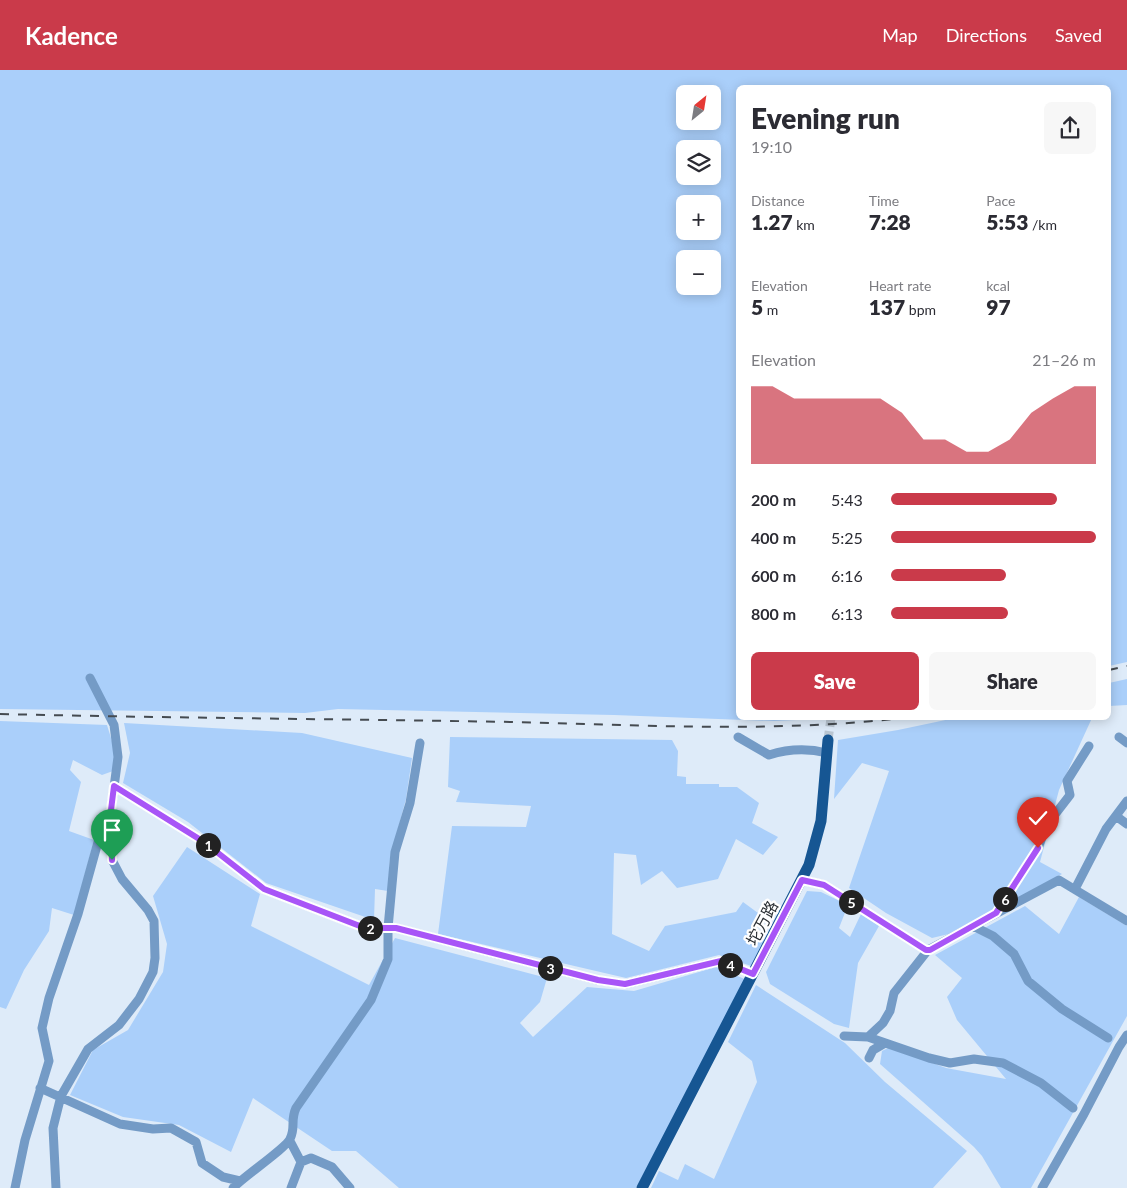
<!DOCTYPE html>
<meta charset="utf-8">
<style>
:root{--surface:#fff;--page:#f7f7f7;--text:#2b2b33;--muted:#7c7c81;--accent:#ca3a4a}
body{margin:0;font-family:Lato,"Noto Sans SC",sans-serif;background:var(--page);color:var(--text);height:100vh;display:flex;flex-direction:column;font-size:19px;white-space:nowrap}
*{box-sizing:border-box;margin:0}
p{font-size:16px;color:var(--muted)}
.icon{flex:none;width:28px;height:28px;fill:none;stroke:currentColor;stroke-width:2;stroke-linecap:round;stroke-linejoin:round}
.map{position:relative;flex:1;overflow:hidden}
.details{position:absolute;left:736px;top:15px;width:375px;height:635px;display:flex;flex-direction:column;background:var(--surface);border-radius:8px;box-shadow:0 2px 12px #0003}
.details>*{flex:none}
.needle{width:32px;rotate:30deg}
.controls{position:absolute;left:676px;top:15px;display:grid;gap:10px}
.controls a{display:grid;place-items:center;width:45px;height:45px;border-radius:8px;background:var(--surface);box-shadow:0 2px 12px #0003;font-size:25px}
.pin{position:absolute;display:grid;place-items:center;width:42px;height:42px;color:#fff;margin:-51px -21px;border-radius:50% 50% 50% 0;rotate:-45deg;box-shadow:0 0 5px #0007}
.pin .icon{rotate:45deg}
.km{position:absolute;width:25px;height:25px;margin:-12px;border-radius:50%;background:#222;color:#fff;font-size:14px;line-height:25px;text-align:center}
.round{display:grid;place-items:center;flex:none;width:52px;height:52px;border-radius:8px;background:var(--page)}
.summary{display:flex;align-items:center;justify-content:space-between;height:85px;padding:0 15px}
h1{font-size:28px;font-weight:800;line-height:38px}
.stats{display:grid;grid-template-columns:repeat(3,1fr);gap:8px;height:85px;padding:5px 15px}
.stats div{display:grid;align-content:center}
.stats b{font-size:21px;font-weight:800}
.stats small{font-size:14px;font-weight:400}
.stats p{font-size:14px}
.chart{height:140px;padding:10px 15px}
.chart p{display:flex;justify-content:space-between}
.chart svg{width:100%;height:90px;margin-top:5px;fill:var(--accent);opacity:.7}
.cta{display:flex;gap:10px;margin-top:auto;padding:10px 15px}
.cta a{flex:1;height:58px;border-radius:8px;background:var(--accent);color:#fff;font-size:20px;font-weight:800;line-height:58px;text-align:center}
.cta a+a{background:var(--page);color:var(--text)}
ul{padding:0 15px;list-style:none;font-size:16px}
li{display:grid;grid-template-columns:80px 60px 1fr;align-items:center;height:38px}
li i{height:12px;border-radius:6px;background:var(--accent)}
header{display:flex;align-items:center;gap:30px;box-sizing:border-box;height:70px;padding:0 25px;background:var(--accent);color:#fff}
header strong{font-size:24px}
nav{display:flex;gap:28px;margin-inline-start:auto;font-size:18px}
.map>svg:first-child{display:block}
.green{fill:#aacffa;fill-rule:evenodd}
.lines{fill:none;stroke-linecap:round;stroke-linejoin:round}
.minor-tunnel{stroke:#bac6d2;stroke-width:9;stroke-dasharray:9 4.5;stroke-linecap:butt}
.minor{stroke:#749bc6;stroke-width:9}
.major{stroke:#165693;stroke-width:11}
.rail{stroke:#454b51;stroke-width:2;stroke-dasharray:9 9;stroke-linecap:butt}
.route-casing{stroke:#fff;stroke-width:10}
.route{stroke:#a855f7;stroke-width:6}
.labels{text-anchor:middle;stroke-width:4.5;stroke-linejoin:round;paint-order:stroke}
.street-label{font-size:16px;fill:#2b3035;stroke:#fff}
</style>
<header>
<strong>Kadence</strong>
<nav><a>Map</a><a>Directions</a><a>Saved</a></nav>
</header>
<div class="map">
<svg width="1127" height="1118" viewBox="0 0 1127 1118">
<rect width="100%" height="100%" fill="#deebf9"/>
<!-- green -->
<path class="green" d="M0,0H1127V592L1109,596V18H739V648H841L774,651L614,645L338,639L305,643L0,639ZM685,24H712V51H685ZM685,79H712V106H685ZM685,134H712V161H685ZM685,189H712V216H685Z
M1127,609V635L1109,636V613Z
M955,648H1092L1059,720L1040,792L1062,804L953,863L932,868L886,843L849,818L889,701L862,693L834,729L838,670L898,660Z
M0,651L107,655L115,681L113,701L102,705L73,690L70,700L81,712L69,761L94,770L74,845L52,838L49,861L24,900L6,939L0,937Z
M124,653L302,663L412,688L406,729L390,788L388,821L375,819L374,850L266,813L188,752L123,713L130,683Z
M450,667L672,670L678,681L677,706L686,707V714H719V717H737L759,733L752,753L778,767L763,785L736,769L718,809L677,818L662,801L641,815L636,785L614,783L612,864L649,881L665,856L736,842L743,832L758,843L751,861L754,865L768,872L754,897L719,885L626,908L438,864L452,756L526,757L531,736L456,732L460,721L448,717Z
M187,777L260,824L251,856L369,915L395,868L547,908L540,932L520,953L533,967L587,917L634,921L716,897L747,910L636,1118H399L356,1081H332L253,1028L231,1082L179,1055L123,1047L70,1025L93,980L128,960L163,902L167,874L153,826Z
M807,821L821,822L848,835L839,858L850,867L861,844L879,856L858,893L849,958L834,954L770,914L766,902Z
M1079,827L1127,856V946L1031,1118H1001L982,1086L974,1077L880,994L882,981L890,977L946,998L1006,1009L957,950L947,927L962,908L935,885L1025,836L1059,864Z
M756,915L845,973L885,1012L967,1081L933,1118H651L659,1101L678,1110L685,1094L714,1109L757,1012L752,991L728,972Z"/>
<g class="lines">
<!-- minor-tunnel -->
<path class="minor-tunnel" d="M828,670L831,648"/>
<!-- minor -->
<path class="minor" d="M738,667L769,685C788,679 807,678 827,683
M1119,667L1127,673
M114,716L204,772L264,819L365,858H396L597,910L625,914L721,891L753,904
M1116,746L1127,754
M802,810L824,815L926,880L930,879L1059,810L1127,851
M1075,819L1106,759L1127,731
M997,841L1038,778L1046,756L1070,725L1067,711L1089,676
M973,856L993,866L1014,884L1028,911L1062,939L1108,968
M844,966L868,967L929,988L950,993L974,989L1003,993L1041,1013L1073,1038
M868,967L883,953L890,941L894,923L928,880
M869,988L873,980L885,973
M40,1018L120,1054L153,1059L171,1058L196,1072L202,1093L223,1107L240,1111
M290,1071L301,1092L291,1118
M301,1092L311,1088L332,1097L350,1118
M15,1118L25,1070L49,991L42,958L49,928L78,844L98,772L109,745
M56,1118L53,1058L61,1026L88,979L119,955L139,929L153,902L155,888L154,851L148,840L122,809L112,790L111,740L118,687L114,655L90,608
M233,1118C243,1107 286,1078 290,1069C296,1057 290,1051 296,1038L371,930L388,889V858L395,782L410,733L420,673
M1042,1118L1084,1044L1119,977L1127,965"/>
<!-- major -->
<path class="major" d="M642,1118L809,795L821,751L828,670"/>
<!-- rail -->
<path class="rail" d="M1109,600L1127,596
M0,644C171,648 342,649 512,652C642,655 773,663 902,648"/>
</g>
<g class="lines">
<!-- route casing -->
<g class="route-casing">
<path id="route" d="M112,790L111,740L114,716L204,772L264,819L365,858H396L598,910L625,914L721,891L753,904L802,810L824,815L926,880H930L996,843L1038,778"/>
</g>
<!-- route -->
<use href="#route" class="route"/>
</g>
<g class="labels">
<!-- street labels -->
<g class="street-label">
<text transform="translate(762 853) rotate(-62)" y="6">坨万路</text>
</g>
</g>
</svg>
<div class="controls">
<a><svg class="needle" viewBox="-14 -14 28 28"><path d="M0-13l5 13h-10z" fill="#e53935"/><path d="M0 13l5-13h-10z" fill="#7c7c81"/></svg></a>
<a><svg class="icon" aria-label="layers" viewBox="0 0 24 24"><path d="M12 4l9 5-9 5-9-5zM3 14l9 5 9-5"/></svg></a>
<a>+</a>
<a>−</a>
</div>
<div class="pin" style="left:112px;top:790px;background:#1e9e55"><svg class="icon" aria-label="arrive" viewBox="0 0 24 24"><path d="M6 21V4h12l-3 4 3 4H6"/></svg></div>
<div class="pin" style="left:1038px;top:778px;background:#d93025"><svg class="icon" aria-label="check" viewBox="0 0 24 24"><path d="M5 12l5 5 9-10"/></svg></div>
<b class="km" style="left:208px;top:775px">1</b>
<b class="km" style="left:370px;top:858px">2</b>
<b class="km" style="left:550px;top:898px">3</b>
<b class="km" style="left:730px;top:895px">4</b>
<b class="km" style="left:851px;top:832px">5</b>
<b class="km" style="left:1005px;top:829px">6</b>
<section class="details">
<div class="summary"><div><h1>Evening run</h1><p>19:10</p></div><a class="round"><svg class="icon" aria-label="share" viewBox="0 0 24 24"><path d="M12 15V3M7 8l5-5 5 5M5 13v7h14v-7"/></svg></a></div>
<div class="stats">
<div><p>Distance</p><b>1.27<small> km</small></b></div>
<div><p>Time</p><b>7:28</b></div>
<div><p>Pace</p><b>5:53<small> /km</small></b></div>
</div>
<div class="stats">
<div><p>Elevation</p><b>5<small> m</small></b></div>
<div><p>Heart rate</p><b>137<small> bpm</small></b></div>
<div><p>kcal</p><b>97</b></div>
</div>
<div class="chart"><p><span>Elevation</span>21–26 m</p>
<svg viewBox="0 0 160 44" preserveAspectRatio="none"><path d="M0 44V6L10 6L20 12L30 12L40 12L50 12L60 12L70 19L80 32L90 32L100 38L110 38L120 32L130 19L140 12L150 6L160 6V44z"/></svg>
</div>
<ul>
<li><b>200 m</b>5:43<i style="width:81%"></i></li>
<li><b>400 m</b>5:25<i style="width:100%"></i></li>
<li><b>600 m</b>6:16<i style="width:56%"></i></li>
<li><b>800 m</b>6:13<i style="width:57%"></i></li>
</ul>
<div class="cta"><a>Save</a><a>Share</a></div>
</section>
</div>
